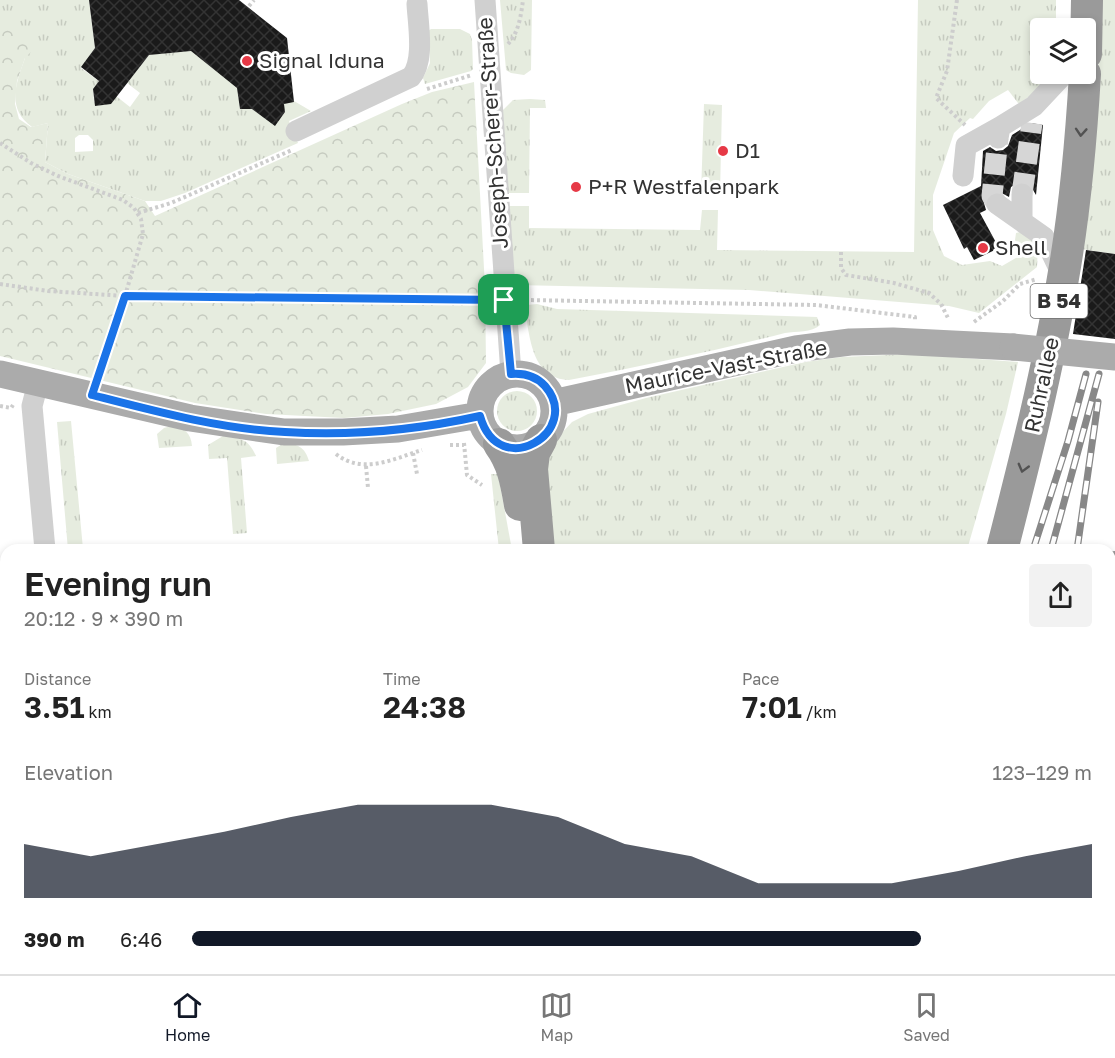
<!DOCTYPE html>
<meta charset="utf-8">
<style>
:root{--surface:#fff;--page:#f2f2f2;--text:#222;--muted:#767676;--line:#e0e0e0;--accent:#111827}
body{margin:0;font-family:"Golos Text",sans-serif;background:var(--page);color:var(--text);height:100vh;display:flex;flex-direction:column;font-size:22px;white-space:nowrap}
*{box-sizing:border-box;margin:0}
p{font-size:20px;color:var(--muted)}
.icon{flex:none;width:33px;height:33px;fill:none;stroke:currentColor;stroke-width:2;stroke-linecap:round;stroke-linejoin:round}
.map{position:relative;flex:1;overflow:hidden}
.panel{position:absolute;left:0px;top:544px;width:1116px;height:430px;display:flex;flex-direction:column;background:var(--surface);border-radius:18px 18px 0 0;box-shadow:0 3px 9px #0003}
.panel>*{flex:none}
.fabs{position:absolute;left:1030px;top:18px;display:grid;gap:12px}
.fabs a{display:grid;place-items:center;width:66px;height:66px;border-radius:6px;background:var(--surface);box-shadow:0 3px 9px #0003;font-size:30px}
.pin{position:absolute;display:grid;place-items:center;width:51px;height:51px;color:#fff;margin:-26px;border-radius:12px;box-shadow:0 3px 9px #0006}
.round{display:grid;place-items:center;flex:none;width:63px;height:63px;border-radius:6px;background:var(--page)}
.headline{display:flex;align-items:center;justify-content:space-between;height:102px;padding:0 24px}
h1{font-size:33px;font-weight:600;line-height:45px}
.stats{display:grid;grid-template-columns:repeat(3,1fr);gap:9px;height:102px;padding:6px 24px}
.stats div{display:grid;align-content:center}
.stats b{font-size:30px;font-weight:600}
.stats small{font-size:16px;font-weight:400}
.stats p{font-size:16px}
.chart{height:168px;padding:12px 24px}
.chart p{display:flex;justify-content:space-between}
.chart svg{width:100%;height:108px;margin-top:6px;fill:var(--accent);opacity:.7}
ul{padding:0 24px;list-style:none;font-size:20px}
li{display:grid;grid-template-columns:96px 72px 1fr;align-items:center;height:45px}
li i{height:15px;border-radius:8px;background:var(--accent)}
.tab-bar{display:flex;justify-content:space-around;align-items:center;height:84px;border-top:2px solid var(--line);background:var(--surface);font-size:16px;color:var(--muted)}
.tab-bar a{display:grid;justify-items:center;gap:3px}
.tab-bar .current{color:var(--accent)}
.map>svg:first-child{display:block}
.grass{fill:url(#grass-tufts);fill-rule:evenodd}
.forest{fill:url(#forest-crowns)}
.building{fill:url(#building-cross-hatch)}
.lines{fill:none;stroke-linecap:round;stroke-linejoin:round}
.minor-tunnel{stroke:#d6d6d6;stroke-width:21;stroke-dasharray:21 10;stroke-linecap:butt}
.path{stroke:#cdcdcd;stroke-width:4;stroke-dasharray:3 3;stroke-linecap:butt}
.minor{stroke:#d0d0d0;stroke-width:21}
.major{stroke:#ababab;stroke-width:27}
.highway{stroke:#9a9a9a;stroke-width:32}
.tram{stroke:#888;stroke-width:1.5}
.rail-casing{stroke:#888;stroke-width:7}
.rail{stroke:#fff;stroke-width:4.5;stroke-dasharray:14;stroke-linecap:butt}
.major-bridge{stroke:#ababab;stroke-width:27}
.oneway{stroke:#525252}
.route-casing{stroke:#fff;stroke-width:12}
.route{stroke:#1a73e8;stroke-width:8}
.poi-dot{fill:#e63946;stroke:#fff;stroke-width:2}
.labels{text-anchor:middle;stroke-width:6;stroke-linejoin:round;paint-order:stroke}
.shield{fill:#fff;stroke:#707070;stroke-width:1.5}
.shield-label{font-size:20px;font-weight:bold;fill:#333}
.poi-label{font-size:21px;fill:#333;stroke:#fff;text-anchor:start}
.street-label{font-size:21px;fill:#333;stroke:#fff}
</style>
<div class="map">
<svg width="1115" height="974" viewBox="0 0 1115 974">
<defs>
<pattern id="grass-tufts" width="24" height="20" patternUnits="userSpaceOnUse" patternTransform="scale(1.5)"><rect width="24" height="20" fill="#e6ecdf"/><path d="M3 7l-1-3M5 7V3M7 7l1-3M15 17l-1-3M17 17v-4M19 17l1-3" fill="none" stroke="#c6cbc0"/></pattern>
<pattern id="forest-crowns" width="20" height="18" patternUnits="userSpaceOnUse" patternTransform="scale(1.5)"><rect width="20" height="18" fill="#e6ecdf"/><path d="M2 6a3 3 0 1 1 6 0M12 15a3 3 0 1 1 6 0" fill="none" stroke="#c6cbc0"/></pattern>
<pattern id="building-cross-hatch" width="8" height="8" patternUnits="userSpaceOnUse" patternTransform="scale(1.5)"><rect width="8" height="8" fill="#1a1a1a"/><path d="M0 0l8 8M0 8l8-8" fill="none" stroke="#333"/></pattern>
</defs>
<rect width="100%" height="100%" fill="#fff"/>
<!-- grass -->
<path class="grass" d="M0,0H89L95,48L81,68L100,82L93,89L94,102L116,96L130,107L140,93L127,83L149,55L190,50L237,86L240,108L258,106L276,123L285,112L284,108L280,103L294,101L311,111L289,121L298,143L185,193L161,201H145L68,174L45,162L48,123L32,127C6,109 16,83 25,58L0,18ZM79,135H88L93,140V151L75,152V138Z
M500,0H532L531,70L524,75L511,73L506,70Z
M918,0H1056V28H1041V74H1050L1041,88L1020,103H1018L1008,90L989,101L973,119L970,118L954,133L933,195V230L944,256L962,265L990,261L1002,266L1023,254L1015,240L1016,233L1024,231C1038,238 1038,252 1037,267L979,313L949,306L749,290L515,285L506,206H529V228L700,230L702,210H718L717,250L914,252Z
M1100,0H1115V254L1081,249L1098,87Z
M431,29H460L470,34L472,40L473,69L471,71L425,84L423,78L430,63L428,31Z
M530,99L545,100L546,108H530L529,193H505L503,110L513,100Z
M704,104L722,105L720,194H701Z
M537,304L557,309L817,317L820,325C812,333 796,331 785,333C714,351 642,366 569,380C532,379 530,338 525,310L527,305Z
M910,354L1018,362L1006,414L967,550H548L546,450L572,422L588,414L646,398L805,362L842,357Z
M497 411a20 20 0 1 1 40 0a20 20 0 1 1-40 0Z
M71,421L83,549L68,550L57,422Z
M171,426C184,427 191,433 192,446L159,448L157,434L164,428Z
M223,436C241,439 248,438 256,456L241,458L247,533L233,534L227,458L209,459L208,445Z
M284,443C298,444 305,447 309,461L277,464L276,448Z
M491,474H498L512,550H499Z
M1115,663V747L1110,750V680Z
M0,711H6V754L0,755Z
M1115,787V868L1110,873V791Z
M1110,963H1115V974H1026L1028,969H1110Z
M718,969H867L866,974H719Z"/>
<!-- forest -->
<path class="forest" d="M0,12L34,49L25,58L17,81L15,104L19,119L31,127L48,123L45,162L68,174L145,201L155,216L402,104L432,92L474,82L485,287L486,363L468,387L436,404L388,414L344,418L266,414L195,403L0,356Z"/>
<!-- building -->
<path class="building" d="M89,0H239L287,38L294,102L284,104L285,112L275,126L252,109H240L237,88L191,51L149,55L111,104L95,106L93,89L99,81L81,67L95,48Z
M1031,123L1043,125L1036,195L1029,183L1021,181L1011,187L1009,197L998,191L987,196L984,203L986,210L980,213L999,248L974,260L967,247L964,249L943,205L981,186L983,151L990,147L996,151L1003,150L1008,146L1012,135Z
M1086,250L1115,254V339L1073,334Z"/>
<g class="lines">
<!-- minor-tunnel -->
<path class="minor-tunnel" d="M1022,194L1032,123
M997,204L992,196L998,138"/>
<!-- path -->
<path class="path" d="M957,0L947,71L936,98L965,125
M249,6L254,0
M508,44C519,32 521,15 523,0
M427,89L472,75
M0,143L31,163L58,176L123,200L134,208L141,219L143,234L125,296L99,376
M138,213L171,203L292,150
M841,252V268L846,275L894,283L929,293L941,304L948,318
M0,284L48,291L125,296L488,299
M525,300L816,305L915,317V321
M974,322L1003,301L1020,284L1037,279
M0,406L11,408L13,405
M464,443L467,475L482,485
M450,445H464
M413,453L417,474
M336,454C363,475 393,459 422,450
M366,466L368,488
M870,974V969"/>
<!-- minor -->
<path class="minor" d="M485,0L511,374
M296,131L411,77C425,61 418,24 417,4
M998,138L1000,127L1034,106L1064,74
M963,176L966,146L1000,127
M997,204L1044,237L1063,277
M1022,221V194
M38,383L32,406L45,550
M0,825L6,824
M699,969L700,974"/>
<!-- major -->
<path class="major" d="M480 411a37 37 0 1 1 74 0a37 37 0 1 1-74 0Z
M0,374L190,418L284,432H343L398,429L480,415
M553,403L796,349L850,342L893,341L1013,347"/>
<!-- highway -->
<path class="highway" d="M1086,54L1087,0
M499,444C513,463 516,482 520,505
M539,550L532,469L534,453L541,440
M1002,550C1025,460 1048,370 1063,278C1075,210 1081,142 1085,74
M1110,588L1115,567
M1110,759L1115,756
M900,974V969
M994,974L995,969"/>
<!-- tram -->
<path class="tram" d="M0,766H6"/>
<!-- rail casing -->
<g class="rail-casing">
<path id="rail" d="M1033,550L1068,441L1086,374
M1051,550L1099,374
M1077,550L1098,402
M928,974L929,969
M964,974L966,969"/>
</g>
<!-- rail -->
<use href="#rail" class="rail"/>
<!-- major-bridge -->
<path class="major-bridge" d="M1013,347L1115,357"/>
</g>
<!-- one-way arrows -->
<defs><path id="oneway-chevron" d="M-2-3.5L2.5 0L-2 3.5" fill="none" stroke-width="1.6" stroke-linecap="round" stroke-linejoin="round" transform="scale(1.5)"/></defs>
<g class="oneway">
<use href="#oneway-chevron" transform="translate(1081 132) rotate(94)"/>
<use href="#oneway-chevron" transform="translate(1023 468) rotate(105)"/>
</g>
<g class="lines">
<!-- route casing -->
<g class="route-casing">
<path id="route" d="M125,296L504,300L511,374C523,373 536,376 545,386C584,431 499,483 480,416C417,430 350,436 285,432C220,429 154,411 92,395Z"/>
</g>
<!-- route -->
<use href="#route" class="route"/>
</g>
<!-- markers -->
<g class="poi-dot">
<circle cx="247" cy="61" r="6"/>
<circle cx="723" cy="151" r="6"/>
<circle cx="576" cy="187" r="6"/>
<circle cx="983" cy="248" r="6"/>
</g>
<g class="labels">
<!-- shield labels -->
<rect class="shield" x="1030.5" y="284" width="57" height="34" rx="4.5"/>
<g class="shield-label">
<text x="1059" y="308">B 54</text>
</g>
<!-- poi labels -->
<g class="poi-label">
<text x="259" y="68">Signal Iduna</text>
<text x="735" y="158">D1</text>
<text x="588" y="194">P+R Westfalenpark</text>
<text x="995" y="255">Shell</text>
</g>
<!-- street labels -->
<g class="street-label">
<text transform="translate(493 133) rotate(-94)" y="7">Joseph-Scherer-Straße</text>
<text transform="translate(726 367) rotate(-11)" y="7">Maurice-Vast-Straße</text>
<text transform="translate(1042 385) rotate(-78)" y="7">Ruhrallee</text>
</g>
</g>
</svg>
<div class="fabs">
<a><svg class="icon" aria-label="layers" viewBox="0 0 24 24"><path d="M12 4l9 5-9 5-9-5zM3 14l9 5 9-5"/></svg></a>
</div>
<div class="pin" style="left:504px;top:300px;background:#1e9e55"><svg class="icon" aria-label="arrive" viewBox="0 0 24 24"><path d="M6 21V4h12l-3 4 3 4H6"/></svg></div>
<section class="panel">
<div class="headline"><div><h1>Evening run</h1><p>20:12 · 9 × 390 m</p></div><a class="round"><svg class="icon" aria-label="share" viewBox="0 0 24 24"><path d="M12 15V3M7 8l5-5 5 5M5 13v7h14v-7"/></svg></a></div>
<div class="stats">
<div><p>Distance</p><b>3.51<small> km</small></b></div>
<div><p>Time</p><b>24:38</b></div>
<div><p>Pace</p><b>7:01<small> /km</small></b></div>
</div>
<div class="chart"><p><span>Elevation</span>123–129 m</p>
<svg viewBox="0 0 160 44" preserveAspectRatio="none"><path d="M0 44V22L10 27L20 22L30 17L40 11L50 6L60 6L70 6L80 11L90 22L100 27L110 38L120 38L130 38L140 33L150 27L160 22V44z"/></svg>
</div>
<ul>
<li><b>390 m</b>6:46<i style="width:81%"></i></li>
</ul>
</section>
</div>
<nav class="tab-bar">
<a class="current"><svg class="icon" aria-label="home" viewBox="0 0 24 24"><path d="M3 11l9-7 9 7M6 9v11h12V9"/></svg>Home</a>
<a><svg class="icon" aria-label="map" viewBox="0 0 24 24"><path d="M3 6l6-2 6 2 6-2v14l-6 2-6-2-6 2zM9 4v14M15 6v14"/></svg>Map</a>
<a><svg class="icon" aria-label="saved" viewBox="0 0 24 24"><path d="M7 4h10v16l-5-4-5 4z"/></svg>Saved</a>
</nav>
